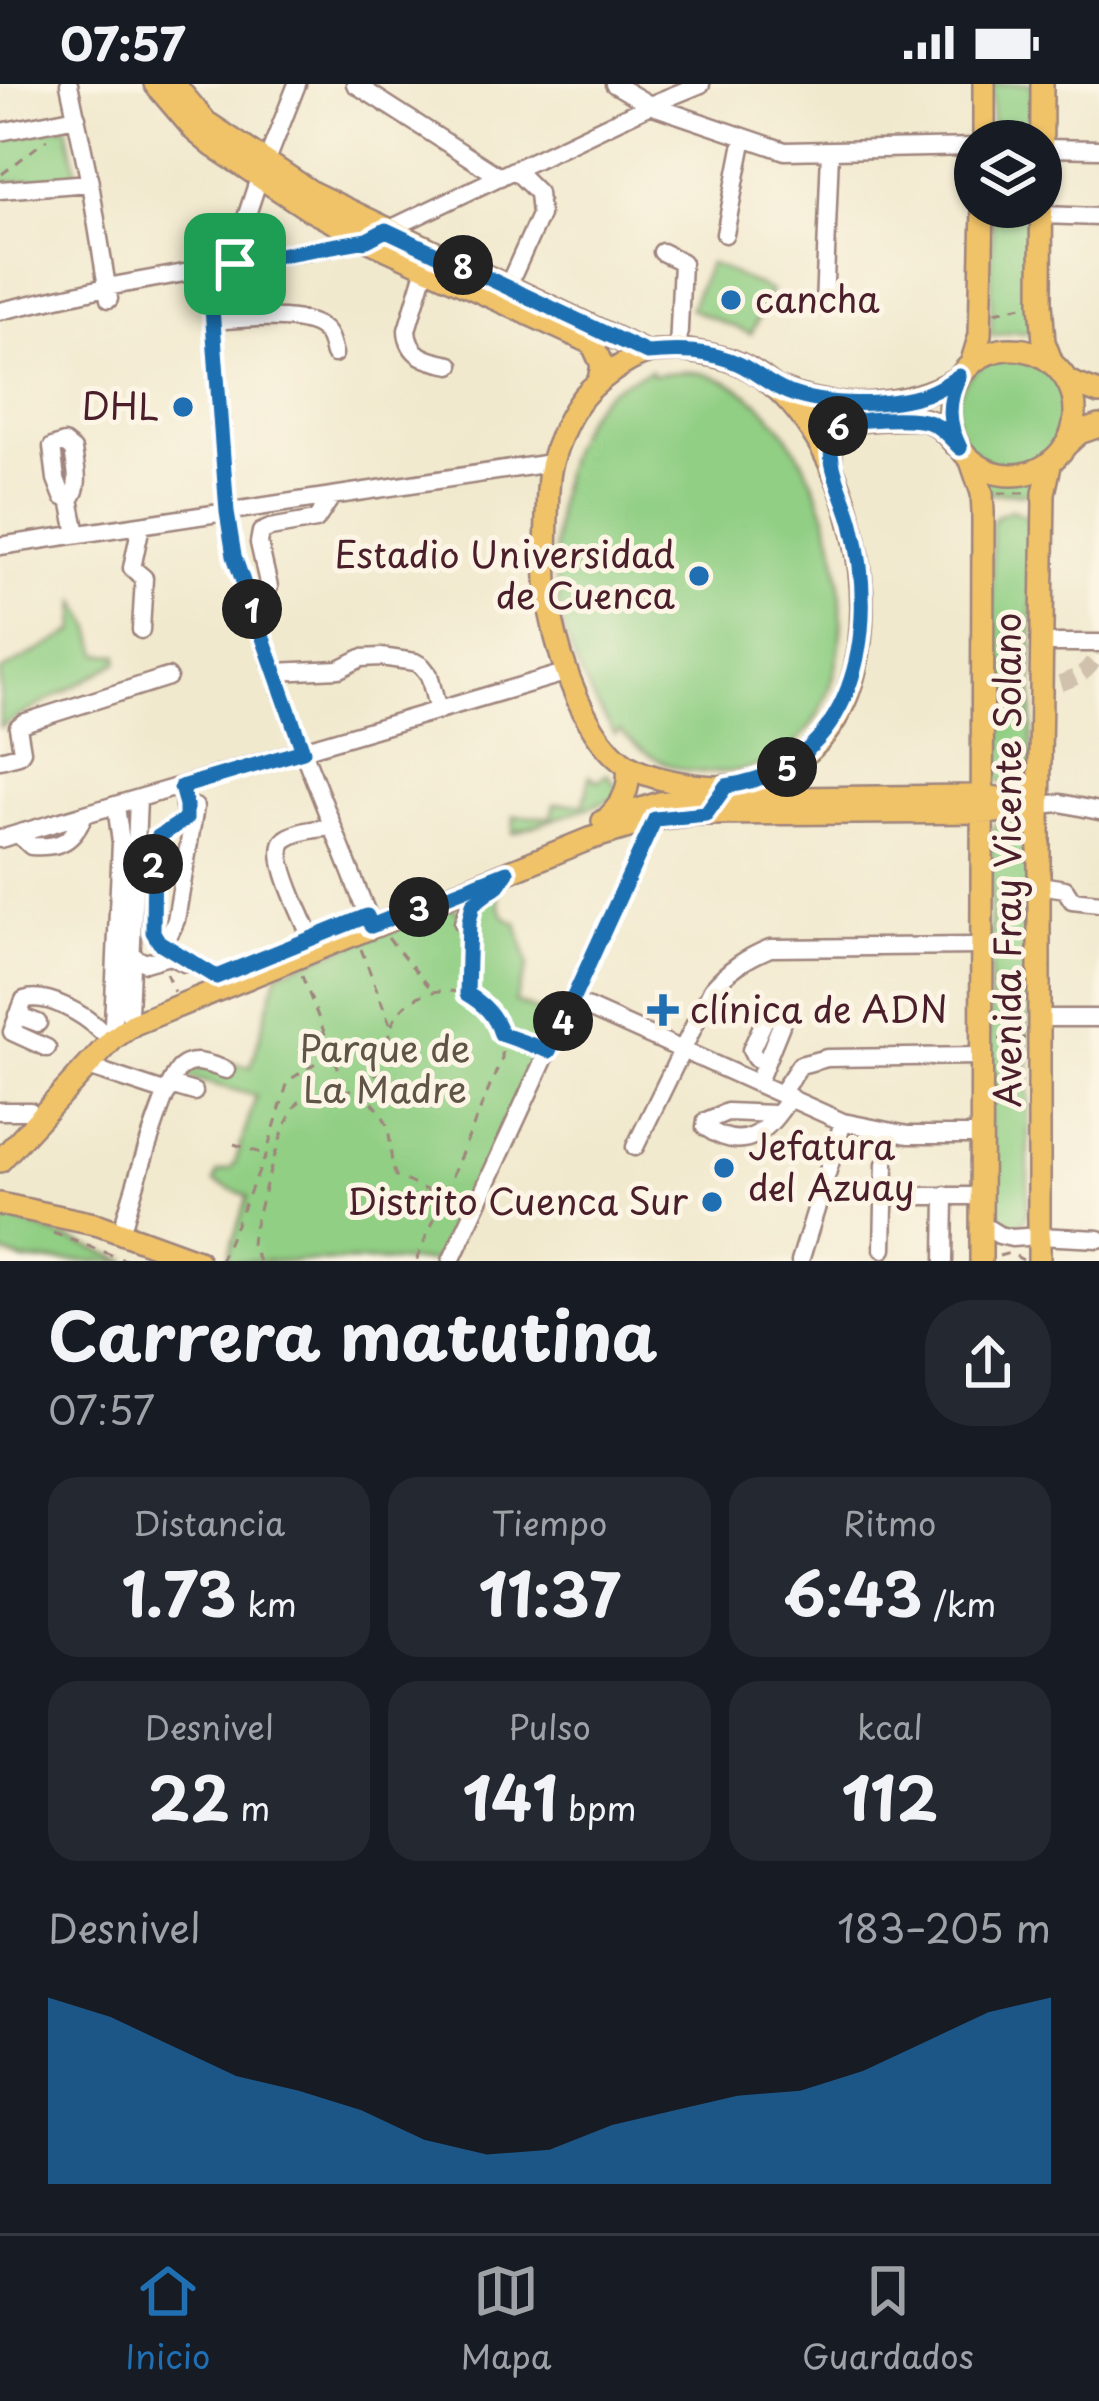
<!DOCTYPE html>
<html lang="es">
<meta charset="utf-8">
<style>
:root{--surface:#171b24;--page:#242831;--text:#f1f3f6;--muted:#9ea1a6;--line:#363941;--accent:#1f6fb2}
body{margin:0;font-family:"Playpen Sans",sans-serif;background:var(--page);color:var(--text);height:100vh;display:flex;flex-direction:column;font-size:45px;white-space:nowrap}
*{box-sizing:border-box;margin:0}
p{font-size:39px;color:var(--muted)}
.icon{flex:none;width:66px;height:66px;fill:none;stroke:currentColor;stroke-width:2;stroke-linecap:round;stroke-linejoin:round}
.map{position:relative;height:1177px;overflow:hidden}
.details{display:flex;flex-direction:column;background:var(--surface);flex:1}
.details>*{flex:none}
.tools{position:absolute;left:954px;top:36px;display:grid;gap:24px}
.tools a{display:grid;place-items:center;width:108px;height:108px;border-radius:50%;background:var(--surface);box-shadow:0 3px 9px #0004;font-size:60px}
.pin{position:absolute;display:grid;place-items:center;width:102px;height:102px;color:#fff;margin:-51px;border-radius:24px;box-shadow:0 6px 18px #0006}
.km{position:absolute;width:60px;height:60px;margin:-30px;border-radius:50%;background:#222;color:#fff;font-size:33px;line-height:60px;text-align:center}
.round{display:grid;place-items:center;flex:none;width:126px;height:126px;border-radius:48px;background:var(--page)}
.summary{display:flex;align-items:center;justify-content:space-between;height:204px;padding:0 48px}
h1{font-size:66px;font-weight:700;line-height:90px}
.stats{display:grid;grid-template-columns:repeat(3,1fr);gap:18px;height:204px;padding:12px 48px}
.stats div{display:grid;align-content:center;border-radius:30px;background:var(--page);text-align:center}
.stats b{font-size:60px;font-weight:700}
.stats small{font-size:33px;font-weight:400}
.stats p{font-size:33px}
.chart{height:336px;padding:24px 48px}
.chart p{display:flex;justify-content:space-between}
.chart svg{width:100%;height:216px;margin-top:12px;fill:var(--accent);opacity:.7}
.status{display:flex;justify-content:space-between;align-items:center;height:84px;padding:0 60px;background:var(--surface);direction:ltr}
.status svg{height:33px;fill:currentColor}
.tabs{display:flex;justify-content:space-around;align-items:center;height:168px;border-top:3px solid var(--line);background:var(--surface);font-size:33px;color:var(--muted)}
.tabs a{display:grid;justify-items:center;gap:6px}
.tabs .selected{color:var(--accent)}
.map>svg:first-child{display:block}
.green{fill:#91cf84;stroke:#6e7758;stroke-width:3}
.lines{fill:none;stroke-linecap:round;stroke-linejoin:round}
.minor-tunnel{stroke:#d0c1ad;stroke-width:16;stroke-dasharray:16 8;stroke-linecap:butt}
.minor-casing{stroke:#9e847c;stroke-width:21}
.major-casing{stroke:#9e847c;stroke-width:26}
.path{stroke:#9e847c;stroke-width:3;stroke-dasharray:9 9;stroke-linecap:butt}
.minor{stroke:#fff;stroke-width:16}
.major{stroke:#f0c369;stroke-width:21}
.route-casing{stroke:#fff;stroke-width:24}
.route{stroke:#1f6fb2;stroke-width:15}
.poi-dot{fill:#1f6fb2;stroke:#fcf5e5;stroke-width:4.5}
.labels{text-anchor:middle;stroke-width:10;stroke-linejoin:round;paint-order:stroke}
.poi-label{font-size:36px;fill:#4a1f2b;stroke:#fcf5e5;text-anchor:start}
.street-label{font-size:36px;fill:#4a1f2b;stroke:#fcf5e5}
.park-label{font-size:36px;fill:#5f5446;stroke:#fcf5e5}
</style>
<div class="status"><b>07:57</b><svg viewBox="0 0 49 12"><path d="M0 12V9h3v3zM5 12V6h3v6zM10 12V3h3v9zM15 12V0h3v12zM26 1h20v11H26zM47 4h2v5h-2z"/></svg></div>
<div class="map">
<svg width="1099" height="1177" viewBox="0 0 1099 1177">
<rect width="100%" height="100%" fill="#fcf5e5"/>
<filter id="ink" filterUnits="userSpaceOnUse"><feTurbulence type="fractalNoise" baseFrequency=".00833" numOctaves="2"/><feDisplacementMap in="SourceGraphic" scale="24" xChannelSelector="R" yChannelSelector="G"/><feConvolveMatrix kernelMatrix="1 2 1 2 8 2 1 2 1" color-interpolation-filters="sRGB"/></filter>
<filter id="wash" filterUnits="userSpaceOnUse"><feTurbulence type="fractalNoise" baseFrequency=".004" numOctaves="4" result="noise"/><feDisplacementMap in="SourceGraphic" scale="48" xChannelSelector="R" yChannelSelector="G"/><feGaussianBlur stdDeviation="2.7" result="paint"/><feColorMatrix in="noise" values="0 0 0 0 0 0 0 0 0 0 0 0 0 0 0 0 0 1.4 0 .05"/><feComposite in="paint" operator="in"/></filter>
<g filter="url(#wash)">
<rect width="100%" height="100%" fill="#f1e9cd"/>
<!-- green -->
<path class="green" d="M992,0H1033V57H992Z
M67,42L77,92L0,99V54Z
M992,123H1033V250L1015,248L991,252Z
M709,179L771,207L751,250L690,225Z
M956 328a55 55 0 1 1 110 0a55 55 0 1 1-110 0Z
M651,286L652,291C674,288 694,285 715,293C850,340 906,663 734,687C685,694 655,680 620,646L615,650C593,616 573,581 563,542C547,480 552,369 596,319C610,302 630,295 651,286Z
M971,377C999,393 1023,393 1051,377L1044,409H982Z
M1011,426L1026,432L1032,447V683L1025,697L1010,702L996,695L992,689V439L997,432Z
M77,518L91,541L99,570L118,571V578L0,643V588L75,547Z
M607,690L618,704L617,714L513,749L514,732L551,733L554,720H584L590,691L598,697Z
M1010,735L1024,740L1030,755L1028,1128C1021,1148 998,1152 988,1131L991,747L995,740Z
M497,808C500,822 500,836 517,839L528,881L515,918L554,933L439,1177H226L248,1112L214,1098L218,1088L230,1085L235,1079L256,1012L176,990L229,979L251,983L278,888L412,839L420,831L449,822L459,828Z
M0,1131L5,1132L128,1177H25L0,1168Z"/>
</g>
<g filter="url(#ink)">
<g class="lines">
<!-- minor-tunnel -->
<path class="minor-tunnel" d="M1060,599C1078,593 1089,588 1097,570"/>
<!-- minor casing -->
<g class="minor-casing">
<path id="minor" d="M69,0L90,99L109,215
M355,0L500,93
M614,0L650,21L785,67L975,63
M0,48L77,33
M1043,64L1099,65
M266,79L297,0
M0,106L90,99
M1042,131L1099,133
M725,150L744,53
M662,168L682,178L678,266
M235,180L238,158L259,94
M209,183L227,428L234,472L297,652L372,842
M426,183L407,246C408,272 428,277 451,281
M508,202L540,131L538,109L515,86
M824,223L830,67
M0,227L107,203L367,156L650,21L701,0
M213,237C239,235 300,228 321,244C330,250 331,259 334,270
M70,415C82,402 75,382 73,366L64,359L52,363L56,395L63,413L70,415L77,450
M0,462L551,379
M269,503L259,459L261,448L270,444L316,436L332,412
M141,546L144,494L132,484L141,441
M1042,559H1099
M275,588L339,585L361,574L381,573L415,578L422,582L429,591L438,627
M0,676L19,671L22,667L18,643L23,639L168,593
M181,702L186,735L158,753L154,764L153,848L159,858L216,893
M1039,721L1061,719L1099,727
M18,750L31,762C60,764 73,758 84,731
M0,755L568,588
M1040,801L1065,805L1072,816L1099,819
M463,839L471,818L496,802
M311,854C304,835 268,769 286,755C299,746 318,745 333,743
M159,858L171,847L176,836L195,723
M131,871L145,879L169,872L184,879
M573,917L843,1038L908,1051H980
M129,930L138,715
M17,931L38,939
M1039,934H1099
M113,940L121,758L116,722
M47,964L12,948L24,916C47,908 85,931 101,947
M88,983L167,1009
M758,998L781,941L782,934L776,928L767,931L751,966L755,974L765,977
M170,1001L194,1008
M781,1009L800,981L827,974L981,972
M0,1027H30
M775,1030L727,1028L706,1037L705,1043C746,1072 768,1046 790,1013
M635,1063L712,905C729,885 746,874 770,864L980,862
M885,1112H981
M981,1140L999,1151L1012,1154L1039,1152L1099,1155
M121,1149C129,1122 165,997 180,984C194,972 211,981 226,986
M883,1165L885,1080
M451,1177L655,735
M800,1177L843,1038
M944,1177L945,1111"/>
</g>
<!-- major casing -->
<g class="major-casing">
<path id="major" d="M155,0L195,47L213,62L308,125L367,156L592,259L602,281L599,296
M174,0L206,38L313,109L647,269
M1042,0L1041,219L1044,258L1052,279
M984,57V0
M949 328a63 63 0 1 1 126 0a63 63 0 1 1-126 0Z
M678,266C699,268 720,271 740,280C852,333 901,552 826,649C800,682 758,703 716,703C691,702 650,695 628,682C586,656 560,577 551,531C545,499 546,465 547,432C548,414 547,395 552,378C557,359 567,336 578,320C590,301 628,273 651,268C659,267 669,267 678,266Z
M971,280L980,251L983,123
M1067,297L1099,309
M780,305C834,328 907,324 958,294
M1064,363L1079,349L1099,342
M971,377L982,409L983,428L981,1177
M831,379C831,366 828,352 838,342C846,335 913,333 925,336C938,339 947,351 955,360
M608,734C624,717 630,706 628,682
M603,737L660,719L692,715L970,712C1005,714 1017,713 1039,741
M0,1077L113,955L134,940L589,755L655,735L693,730L996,728C1017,724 1027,711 1040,695
M0,1120L99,1141L198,1177
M1039,1177V741L1044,409L1051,377"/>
</g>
<!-- path -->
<path class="path" d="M2,90L47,55
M995,228L1027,221
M998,409H1030
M388,854L432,906
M361,865L390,940
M166,889L174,908
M302,892L347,1006
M467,909L469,852
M501,950L536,962
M999,955L1025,954
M360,1005C369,1015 381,1026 386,1039C393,1057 388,1075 396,1092L461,1122
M234,1060L264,1070
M53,1149L128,1177
M999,1172L1010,1169L1023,1176
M220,1177L266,1071L288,997L332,968
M259,1177L251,1161L252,1151C260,1124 281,1037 298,1019C314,1002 343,1016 367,998C392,979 383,965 392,941C399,920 422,907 443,907C458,906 474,911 486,922C500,936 503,955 502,974L416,1177"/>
<!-- minor -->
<use href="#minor" class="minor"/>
<!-- major -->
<use href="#major" class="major"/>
</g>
</g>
<g class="lines" filter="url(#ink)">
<!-- route casing -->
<g class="route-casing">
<path id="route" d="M386,146L647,269C678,266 709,266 739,280C756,288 769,301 787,308C824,323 889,323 926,310C938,306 949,299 959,292C947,319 947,338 960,364C951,355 943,344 931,339C915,332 852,334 836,343C821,375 844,408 852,440C880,548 855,684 726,702L706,730L655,735L549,967L501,950C495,931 484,920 467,910L469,838L473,820L498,801L507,788L371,842L367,832L216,893L159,858L153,848L154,764L158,753L186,735V721L181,703L303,667L234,472L227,428L209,183L367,156Z"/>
</g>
<!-- route -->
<use href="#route" class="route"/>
</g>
<!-- markers -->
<g class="poi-dot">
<circle cx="731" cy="216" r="12"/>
<circle cx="183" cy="323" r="12"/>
<circle cx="699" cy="492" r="12"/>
<path d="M657 908h12v12h12v12h-12v12h-12v-12h-12v-12h12z"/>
<circle cx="724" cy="1084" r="12"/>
<circle cx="712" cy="1118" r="12"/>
</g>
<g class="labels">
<!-- poi labels -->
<g class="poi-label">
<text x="755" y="229">cancha</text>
<text x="159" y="336" text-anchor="end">DHL</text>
<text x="675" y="484" text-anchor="end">Estadio Universidad<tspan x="675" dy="41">de Cuenca</tspan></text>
<text x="690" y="939">clínica de ADN</text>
<text x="748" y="1076">Jefatura<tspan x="748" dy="41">del Azuay</tspan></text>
<text x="688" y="1131" text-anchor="end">Distrito Cuenca Sur</text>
</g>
<!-- street labels -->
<g class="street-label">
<text transform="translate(1008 776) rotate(-90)" y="13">Avenida Fray Vicente Solano</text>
</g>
<!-- park labels -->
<g class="park-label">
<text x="385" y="978">Parque de<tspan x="385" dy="41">La Madre</tspan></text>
</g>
</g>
</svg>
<div class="tools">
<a><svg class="icon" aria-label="layers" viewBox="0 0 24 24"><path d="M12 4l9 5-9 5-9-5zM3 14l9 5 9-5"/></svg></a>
</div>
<div class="pin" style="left:235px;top:180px;background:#1e9e55"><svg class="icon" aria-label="arrive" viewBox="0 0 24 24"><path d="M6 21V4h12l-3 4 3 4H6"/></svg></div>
<b class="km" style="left:252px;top:525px">1</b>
<b class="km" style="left:153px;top:780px">2</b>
<b class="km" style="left:419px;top:823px">3</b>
<b class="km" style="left:563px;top:937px">4</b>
<b class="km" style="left:787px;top:683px">5</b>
<b class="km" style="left:838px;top:342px">6</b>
<b class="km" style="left:463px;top:181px">8</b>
</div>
<section class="details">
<div class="summary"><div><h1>Carrera matutina</h1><p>07:57</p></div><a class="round"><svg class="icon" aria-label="share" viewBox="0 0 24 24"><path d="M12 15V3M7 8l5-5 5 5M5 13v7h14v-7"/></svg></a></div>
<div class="stats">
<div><p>Distancia</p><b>1.73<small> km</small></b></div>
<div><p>Tiempo</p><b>11:37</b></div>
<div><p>Ritmo</p><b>6:43<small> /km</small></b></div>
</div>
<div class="stats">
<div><p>Desnivel</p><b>22<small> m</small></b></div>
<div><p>Pulso</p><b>141<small> bpm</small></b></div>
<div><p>kcal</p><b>112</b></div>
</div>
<div class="chart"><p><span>Desnivel</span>183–205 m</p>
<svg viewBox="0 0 160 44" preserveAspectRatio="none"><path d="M0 44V6L10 10L20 16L30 22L40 25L50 29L60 35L70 38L80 37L90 32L100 29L110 26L120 25L130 21L140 15L150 9L160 6V44z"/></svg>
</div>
</section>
<nav class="tabs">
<a class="selected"><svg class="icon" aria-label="home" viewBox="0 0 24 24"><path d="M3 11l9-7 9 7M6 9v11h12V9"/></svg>Inicio</a>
<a><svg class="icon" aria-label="map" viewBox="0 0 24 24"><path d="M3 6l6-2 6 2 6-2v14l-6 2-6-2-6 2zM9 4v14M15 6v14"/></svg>Mapa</a>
<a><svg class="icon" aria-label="saved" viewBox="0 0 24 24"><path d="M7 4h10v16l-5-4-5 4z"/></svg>Guardados</a>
</nav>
